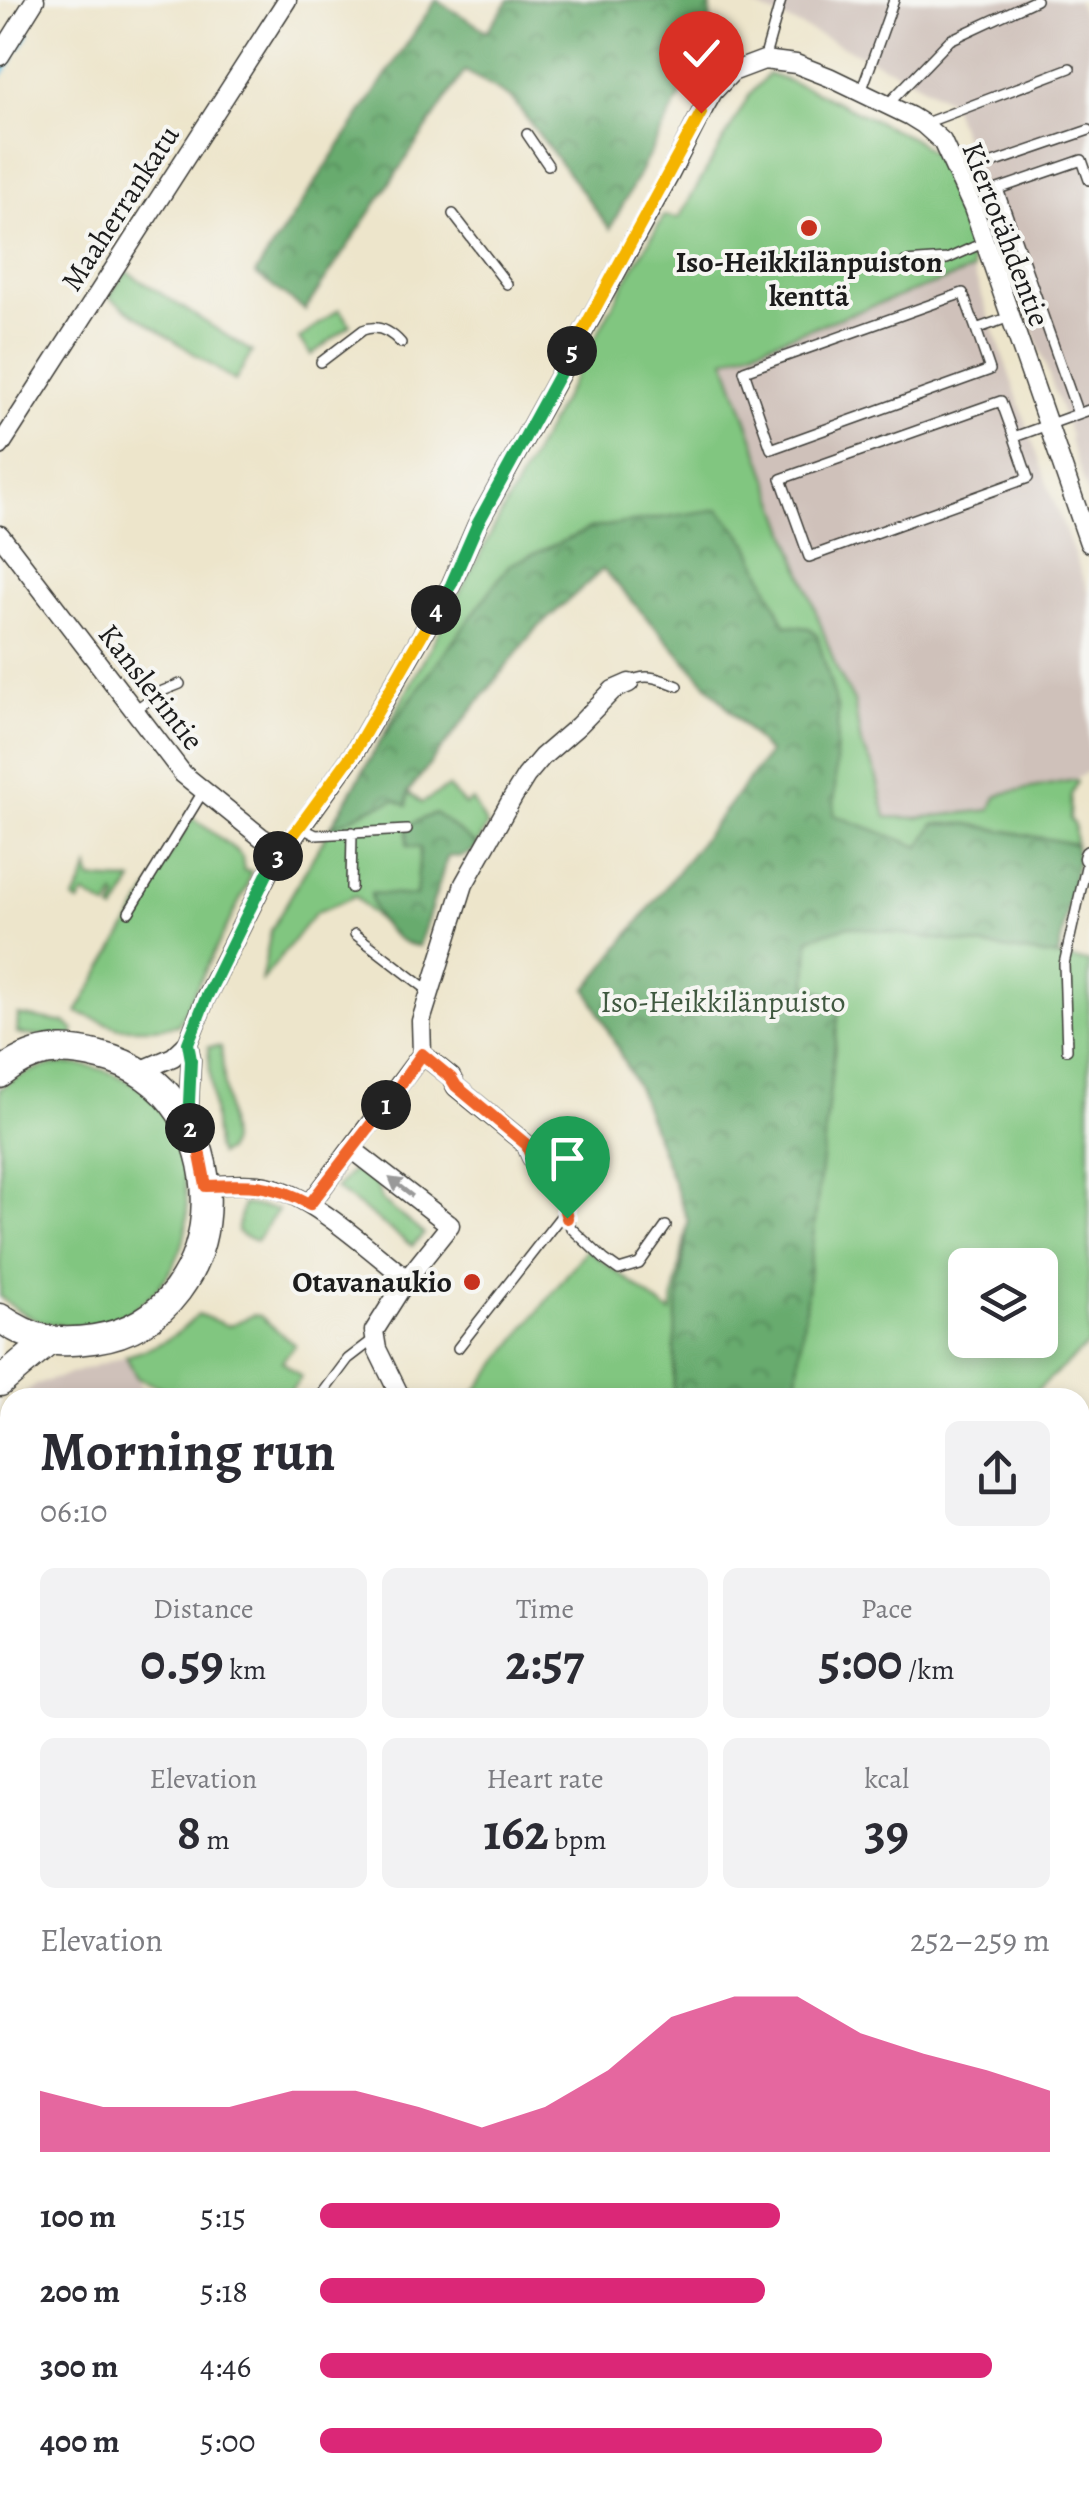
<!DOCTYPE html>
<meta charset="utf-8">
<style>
:root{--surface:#fff;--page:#f2f2f3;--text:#2b2b33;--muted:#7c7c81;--accent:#db2777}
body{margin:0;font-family:Alegreya,serif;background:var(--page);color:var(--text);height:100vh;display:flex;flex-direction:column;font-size:38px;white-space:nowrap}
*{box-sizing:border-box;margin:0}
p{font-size:32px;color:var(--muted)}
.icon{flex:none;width:55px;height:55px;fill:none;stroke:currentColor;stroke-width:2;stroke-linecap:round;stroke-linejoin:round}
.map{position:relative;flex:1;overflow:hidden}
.side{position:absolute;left:0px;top:1388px;width:1090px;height:1112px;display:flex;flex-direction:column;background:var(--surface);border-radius:30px 30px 0 0;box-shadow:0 5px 15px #0003}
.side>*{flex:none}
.fabs{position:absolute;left:948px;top:1248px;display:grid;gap:20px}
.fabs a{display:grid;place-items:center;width:110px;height:110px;border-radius:15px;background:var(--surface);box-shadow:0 5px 15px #0003;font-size:50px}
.pin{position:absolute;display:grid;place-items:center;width:85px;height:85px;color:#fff;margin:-102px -42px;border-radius:50% 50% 50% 0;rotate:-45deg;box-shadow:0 0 10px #0007}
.pin .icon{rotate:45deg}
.km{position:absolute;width:50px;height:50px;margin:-25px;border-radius:50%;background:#222;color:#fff;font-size:28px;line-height:50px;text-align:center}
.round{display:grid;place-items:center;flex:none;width:105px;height:105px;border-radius:15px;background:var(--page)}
.overview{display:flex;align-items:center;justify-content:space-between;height:170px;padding:0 40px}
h1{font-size:55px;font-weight:700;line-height:75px}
.figures{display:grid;grid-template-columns:repeat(3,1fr);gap:15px;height:170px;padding:10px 40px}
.figures div{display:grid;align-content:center;border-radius:15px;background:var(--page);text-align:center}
.figures b{font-size:50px;font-weight:700}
.figures small{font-size:28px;font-weight:400}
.figures p{font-size:28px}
.chart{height:280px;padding:20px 40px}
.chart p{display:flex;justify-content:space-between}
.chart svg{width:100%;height:180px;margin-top:10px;fill:var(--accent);opacity:.7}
ul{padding:0 40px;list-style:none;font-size:32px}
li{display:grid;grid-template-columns:160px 120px 1fr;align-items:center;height:75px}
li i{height:25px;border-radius:12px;background:var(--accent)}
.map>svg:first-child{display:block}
.industrial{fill:#cfc1ba}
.green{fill:#81c680;stroke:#4e714e;stroke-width:2.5;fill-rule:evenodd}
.forest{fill:url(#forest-crowns);stroke:#426445;stroke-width:2.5}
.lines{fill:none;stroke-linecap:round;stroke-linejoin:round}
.stream{stroke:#63bde1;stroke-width:6}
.lane-casing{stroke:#3b3a36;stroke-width:12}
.street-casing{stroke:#3b3a36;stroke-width:21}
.secondary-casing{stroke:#3b3a36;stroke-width:31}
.lane{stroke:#fff;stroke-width:9}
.street{stroke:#fff;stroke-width:18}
.secondary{stroke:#fff;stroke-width:28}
.rail-casing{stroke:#1c1c1c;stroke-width:10}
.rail{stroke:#f6f6f2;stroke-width:6;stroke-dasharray:19;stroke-linecap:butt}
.oneway{fill:#999}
.split-1-casing{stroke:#fff;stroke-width:20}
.split-2-casing{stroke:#fff;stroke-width:20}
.split-3-casing{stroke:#fff;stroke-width:20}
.split-4-casing{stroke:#fff;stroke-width:20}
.split-5-casing{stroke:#fff;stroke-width:20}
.split-6-casing{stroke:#fff;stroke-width:20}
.split-1{stroke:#f0652b;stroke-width:12}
.split-2{stroke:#f0652b;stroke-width:12}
.split-3{stroke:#22a559;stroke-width:12}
.split-4{stroke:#f5b400;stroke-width:12}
.split-5{stroke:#22a559;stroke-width:12}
.split-6{stroke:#f5b400;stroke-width:12}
.poi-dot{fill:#c8321e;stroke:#f6f6f2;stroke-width:4}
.labels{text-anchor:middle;stroke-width:8;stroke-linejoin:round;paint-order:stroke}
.street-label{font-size:30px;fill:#1c1c1c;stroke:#f6f6f2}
.poi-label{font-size:30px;font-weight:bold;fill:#1c1c1c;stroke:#f6f6f2}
.park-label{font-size:30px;fill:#3f583f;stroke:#f6f6f2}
</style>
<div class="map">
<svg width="1089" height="2498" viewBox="0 0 1089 2498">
<defs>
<pattern id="forest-crowns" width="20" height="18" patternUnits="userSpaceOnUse" patternTransform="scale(2.5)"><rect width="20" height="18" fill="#68ab6e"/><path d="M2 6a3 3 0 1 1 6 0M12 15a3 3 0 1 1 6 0" fill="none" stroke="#558a5a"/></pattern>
</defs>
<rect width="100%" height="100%" fill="#f6f6f2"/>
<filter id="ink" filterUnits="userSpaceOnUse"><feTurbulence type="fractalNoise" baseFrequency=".01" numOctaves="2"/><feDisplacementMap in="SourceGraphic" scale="20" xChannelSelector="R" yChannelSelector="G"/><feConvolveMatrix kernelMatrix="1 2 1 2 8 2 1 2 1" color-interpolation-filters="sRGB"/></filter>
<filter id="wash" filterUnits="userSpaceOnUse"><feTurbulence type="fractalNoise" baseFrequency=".0048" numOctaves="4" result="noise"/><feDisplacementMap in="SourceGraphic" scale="40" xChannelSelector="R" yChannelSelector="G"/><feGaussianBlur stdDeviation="2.25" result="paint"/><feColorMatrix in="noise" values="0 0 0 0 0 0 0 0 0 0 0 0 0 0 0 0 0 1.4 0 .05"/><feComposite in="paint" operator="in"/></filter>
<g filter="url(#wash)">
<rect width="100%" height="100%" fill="#ede5cb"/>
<!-- industrial -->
<path class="industrial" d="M738,0H1077L1089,30V497L1069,439L1071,437L951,102L899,73L785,19Z
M973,270L1050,491L1089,593V771L1074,780L997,797L991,810L917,818L886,817L875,770L861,744L854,701L837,670L725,358Z
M126,1356L146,1397L17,1398L35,1385Z
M10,1405V2238L0,2246V1420Z
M1089,1432V2498H757V2490H1080V1443Z
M10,2262V2490H236L232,2498H0V2269Z"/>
<!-- green -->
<path class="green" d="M768,74L808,88L916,140L935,156L947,174L969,231L970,258L973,270L725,359L837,670L854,701L861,744L875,770L886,817L917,818L990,810L996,797L1005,793L1074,780L1077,782L1071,795L1070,819L1075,825V844L968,824H934L920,848L849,925L1089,962V1344L1029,1397H471L587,1249L671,1313L688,1221L638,1089L587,989L769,754L603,569L534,631L408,792L422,803L448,787L465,805L472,800L487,825C479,843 472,860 450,856L447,858L419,946C397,945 371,911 355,896L315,913L261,982L271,930L381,740L626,280L664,216L679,218L749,96ZM965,1265H1040V1340H965Z
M126,271L252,352L235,381L109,297Z
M339,309L351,325L311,355L299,339Z
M192,817L238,852L242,857L244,871H251L247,886L178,1025L155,1028H119L77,1012Z
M89,868L91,879L133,881L115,912L112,910L117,898L115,895L108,908L84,894L79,903L74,900Z
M18,1015L66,1023L74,1030L73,1037L27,1035L17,1033Z
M217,1046L221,1047L230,1141L227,1150L219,1155L216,1148L208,1047Z
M64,1064C98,1064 135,1078 158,1105C175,1125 180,1151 184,1176C186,1191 188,1206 187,1221C182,1273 142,1317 91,1325C56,1331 26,1319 0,1297V1089C20,1074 39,1066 64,1064Z
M355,1168H363L374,1175L381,1200L424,1234L412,1246L335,1188Z
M243,1204L278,1210L256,1241L241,1235L237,1231Z
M198,1314L228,1326L253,1315L260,1316L295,1345L282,1361L301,1377L288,1394L289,1397H183L137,1378L126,1356C155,1348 177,1337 198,1314Z"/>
<!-- forest -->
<path class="forest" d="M436,0L487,31L509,0H711L709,42L610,229L512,99L465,71L305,310L255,274Z
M719,509L748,543L785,625L809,628L817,635L838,711L834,815L920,847L934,824H968L1075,844L1077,859L1058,957L849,926L809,938L807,985L840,1001L795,1397H669L673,1390L676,1317L688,1221L638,1089L587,989L769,753L603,569L534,631L408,792L407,806L395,800L369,809L331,828L381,740L509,565L592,528Z
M435,813L478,846C470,855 462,858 450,856L447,858L419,946C395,945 371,917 371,893L416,896L420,848L407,846V826Z
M271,2490H727V2498H269Z"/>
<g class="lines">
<!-- stream -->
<path class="stream" d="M18,47L27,34
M0,75L13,56"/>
</g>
</g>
<g filter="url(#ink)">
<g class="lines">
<!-- lane casing -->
<g class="lane-casing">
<path id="lane" d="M764,60L781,0
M861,92L894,0
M887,105L950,40L1036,0
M923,124L1070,68
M527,134L548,165
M958,175L1089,130
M453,214L507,284
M905,262L947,259L985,242
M976,329L990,370L771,449L744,371L963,293L976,329L1010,317
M321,362L363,330C378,324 391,332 401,343
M1078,414L998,189L1082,160L1089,180
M1014,437L1028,478L809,557L781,479L1001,401L1014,437L1089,410
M629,683C645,671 662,680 678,686
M135,710L160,692L180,684
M302,828L316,835L407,830
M351,888L352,832
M129,912L204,790
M355,934L429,991
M1067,1050L1064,964L1088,858
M565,1211L571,1228L605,1260L619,1270L639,1264L666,1226
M458,1348L565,1211L567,1191
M319,1398L348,1359L374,1339
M0,1542L10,1547
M0,1682L10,1664
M0,2229L10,2220"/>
</g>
<!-- street casing -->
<g class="street-casing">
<path id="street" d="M0,56L35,0
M0,446L287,0
M0,535L183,774L261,837L282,849
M1088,858L1089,855
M422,1054L451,1077L456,1087L527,1145C532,1168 550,1176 567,1191
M140,1071L173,1057L188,1043L206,997L268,873L354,753L451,585L477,525L669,176L701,113L713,92L732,72L764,60L796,64L829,77L910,116L923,124L942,141L973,208L1089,543
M188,1122L191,1060L188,1043
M352,1149L450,1225L407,1279L374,1331L377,1349L401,1398
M206,1186C227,1185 250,1182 270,1187C311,1195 372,1252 407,1279
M310,1204L422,1054L421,1021L464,884L513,797L526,776L542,757L578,726L613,690L629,683
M745,2498V2490"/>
</g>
<!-- secondary casing -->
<g class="secondary-casing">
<path id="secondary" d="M0,1074C32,1048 62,1046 100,1056C242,1090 242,1317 94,1339C55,1345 32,1340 0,1318
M0,1382L50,1340"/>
</g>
<!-- lane -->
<use href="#lane" class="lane"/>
<!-- street -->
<use href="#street" class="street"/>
<!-- secondary -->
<use href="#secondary" class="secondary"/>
<!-- rail casing -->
<g class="rail-casing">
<path id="rail" d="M1080,1539L1089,1530
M1080,1580L1089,1572
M1080,1637L1089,1629
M0,2345L10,2340
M187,2498L192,2490"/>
</g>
<!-- rail -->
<use href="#rail" class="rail"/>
</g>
<!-- one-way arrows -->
<defs><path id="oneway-solid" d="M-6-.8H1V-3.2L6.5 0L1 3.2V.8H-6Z" transform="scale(2.5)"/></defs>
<use class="oneway" href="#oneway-solid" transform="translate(401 1187) rotate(-142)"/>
</g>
<g class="lines" filter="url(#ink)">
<!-- split-1 casing -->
<g class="split-1-casing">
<path id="split-1" d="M386,1105L422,1054L451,1078L456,1086L527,1145C532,1168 549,1176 567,1191L565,1211L567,1218"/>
</g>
<!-- split-2 casing -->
<g class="split-2-casing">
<path id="split-2" d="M190,1128L199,1150L206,1186C249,1184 272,1183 310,1204L386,1105"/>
</g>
<!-- split-3 casing -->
<g class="split-3-casing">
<path id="split-3" d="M190,1128L188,1124L191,1060L188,1043L206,998L268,872L278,856"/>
</g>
<!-- split-4 casing -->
<g class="split-4-casing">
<path id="split-4" d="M278,856L354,752L436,610"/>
</g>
<!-- split-5 casing -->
<g class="split-5-casing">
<path id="split-5" d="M436,610L451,585L477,525L572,351"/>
</g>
<!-- split-6 casing -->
<g class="split-6-casing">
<path id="split-6" d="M572,351L701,113"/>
</g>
<!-- split-1 -->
<use href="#split-1" class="split-1"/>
<!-- split-2 -->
<use href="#split-2" class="split-2"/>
<!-- split-3 -->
<use href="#split-3" class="split-3"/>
<!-- split-4 -->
<use href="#split-4" class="split-4"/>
<!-- split-5 -->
<use href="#split-5" class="split-5"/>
<!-- split-6 -->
<use href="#split-6" class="split-6"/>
</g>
<!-- markers -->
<g class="poi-dot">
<circle cx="809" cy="228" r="10"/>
<circle cx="472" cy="1282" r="10"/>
</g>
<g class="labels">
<!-- street labels -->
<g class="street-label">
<text transform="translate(120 208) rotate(-57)" y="10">Maaherrankatu</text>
<text transform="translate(1006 234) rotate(69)" y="10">Kiertotähdentie</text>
<text transform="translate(151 687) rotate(52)" y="10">Kanslerintie</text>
</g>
<!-- poi labels -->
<g class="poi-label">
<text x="809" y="272">Iso-Heikkilänpuiston<tspan x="809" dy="34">kenttä</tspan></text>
<text x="452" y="1292" text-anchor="end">Otavanaukio</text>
</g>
<!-- park labels -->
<g class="park-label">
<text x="723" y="1012">Iso-Heikkilänpuisto</text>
</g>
</g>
</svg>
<div class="fabs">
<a><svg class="icon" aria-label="layers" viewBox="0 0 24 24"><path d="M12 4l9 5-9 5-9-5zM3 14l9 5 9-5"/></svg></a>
</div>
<div class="pin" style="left:567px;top:1218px;background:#1e9e55"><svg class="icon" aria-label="arrive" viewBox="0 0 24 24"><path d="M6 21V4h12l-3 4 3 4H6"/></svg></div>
<div class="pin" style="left:701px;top:113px;background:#d93025"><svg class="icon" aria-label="check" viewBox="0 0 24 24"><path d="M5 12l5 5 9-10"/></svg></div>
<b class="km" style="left:386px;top:1105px">1</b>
<b class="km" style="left:190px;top:1128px">2</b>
<b class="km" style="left:278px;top:856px">3</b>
<b class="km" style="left:436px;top:610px">4</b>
<b class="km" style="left:572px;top:351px">5</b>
<section class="side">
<div class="overview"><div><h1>Morning run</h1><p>06:10</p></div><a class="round"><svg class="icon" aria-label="share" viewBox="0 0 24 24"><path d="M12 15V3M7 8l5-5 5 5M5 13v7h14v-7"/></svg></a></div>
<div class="figures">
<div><p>Distance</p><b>0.59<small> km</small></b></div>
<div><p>Time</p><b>2:57</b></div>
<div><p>Pace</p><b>5:00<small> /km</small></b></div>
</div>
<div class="figures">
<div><p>Elevation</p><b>8<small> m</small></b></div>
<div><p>Heart rate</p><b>162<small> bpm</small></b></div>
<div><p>kcal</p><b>39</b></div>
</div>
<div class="chart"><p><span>Elevation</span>252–259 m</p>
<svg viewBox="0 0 160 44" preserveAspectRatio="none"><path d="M0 44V29L10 33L20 33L30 33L40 29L50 29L60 33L70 38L80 33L90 24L100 11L110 6L120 6L130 15L140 20L150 24L160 29V44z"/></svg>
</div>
<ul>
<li><b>100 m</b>5:15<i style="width:63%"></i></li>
<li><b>200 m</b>5:18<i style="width:61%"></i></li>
<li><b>300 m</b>4:46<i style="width:92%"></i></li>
<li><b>400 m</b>5:00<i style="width:77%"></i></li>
</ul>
</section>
</div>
